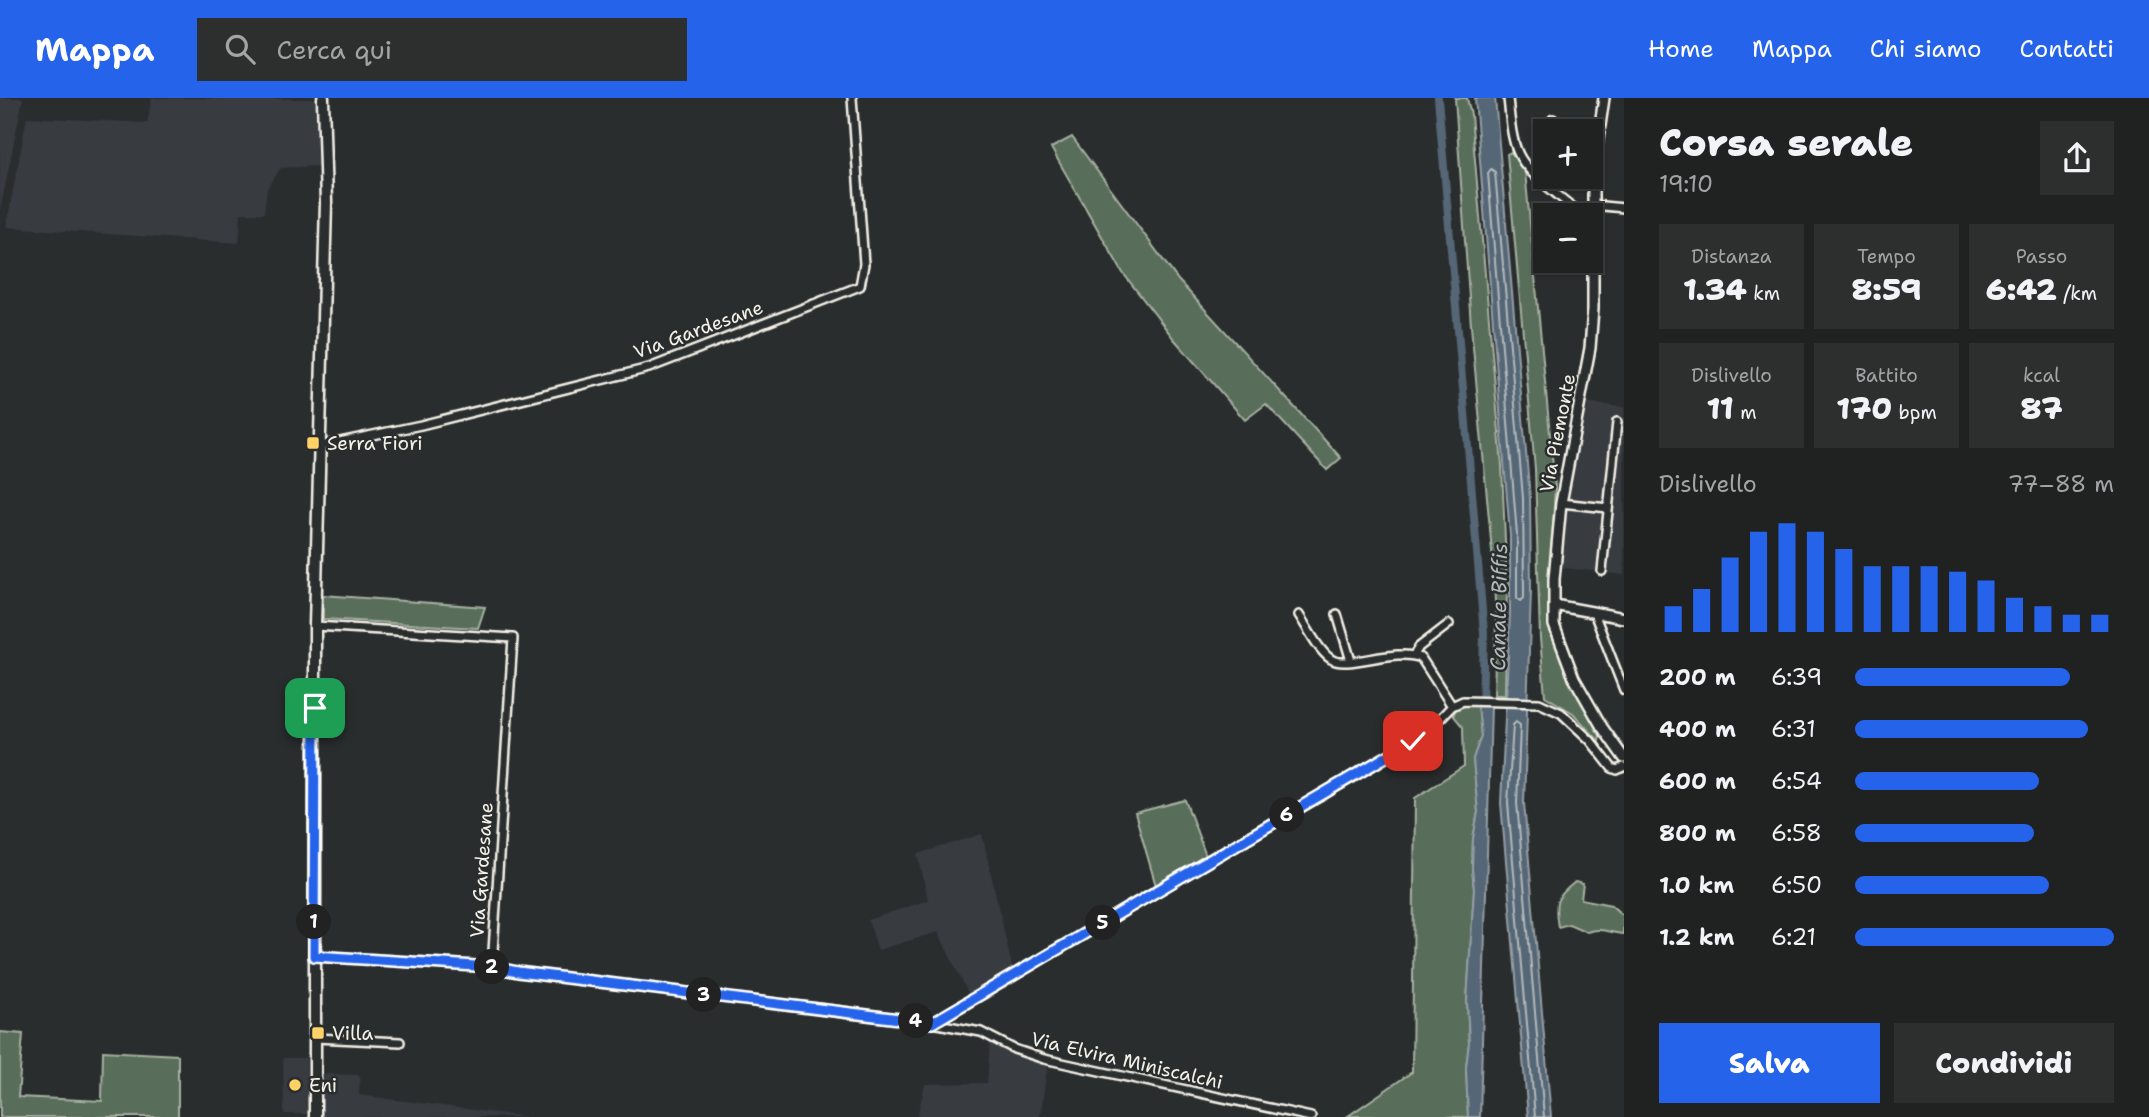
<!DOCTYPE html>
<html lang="it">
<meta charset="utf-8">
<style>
:root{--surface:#202222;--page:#2d2f2f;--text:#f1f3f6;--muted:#a2a4a5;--line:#3d3f40;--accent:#2563eb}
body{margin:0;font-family:"Shantell Sans",sans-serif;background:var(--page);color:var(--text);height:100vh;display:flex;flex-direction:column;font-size:26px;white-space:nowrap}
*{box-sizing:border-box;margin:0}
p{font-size:23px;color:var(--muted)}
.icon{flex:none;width:38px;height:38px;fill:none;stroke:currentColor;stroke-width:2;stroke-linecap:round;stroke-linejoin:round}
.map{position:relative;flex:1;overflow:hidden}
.details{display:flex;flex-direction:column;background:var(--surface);width:525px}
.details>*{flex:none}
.tools{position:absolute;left:1533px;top:21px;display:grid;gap:14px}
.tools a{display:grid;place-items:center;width:70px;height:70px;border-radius:0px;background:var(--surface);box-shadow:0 2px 5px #0004,0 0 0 2px var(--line);font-size:35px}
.pin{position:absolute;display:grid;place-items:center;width:60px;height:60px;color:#fff;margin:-30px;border-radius:14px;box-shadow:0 4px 10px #0006}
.km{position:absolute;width:35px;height:35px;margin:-18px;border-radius:50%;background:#222;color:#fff;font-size:19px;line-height:35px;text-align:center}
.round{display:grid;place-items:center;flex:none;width:74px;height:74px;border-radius:0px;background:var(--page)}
.summary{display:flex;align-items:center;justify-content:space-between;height:119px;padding:0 35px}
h1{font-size:38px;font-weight:800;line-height:52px}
.metrics{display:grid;grid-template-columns:repeat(3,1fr);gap:10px;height:119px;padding:7px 35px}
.metrics div{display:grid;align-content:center;border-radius:0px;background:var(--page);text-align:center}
.metrics b{font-size:30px;font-weight:800}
.metrics small{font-size:19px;font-weight:400}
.metrics p{font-size:19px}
.chart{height:196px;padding:14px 35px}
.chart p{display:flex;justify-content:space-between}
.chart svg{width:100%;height:126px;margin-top:7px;stroke:var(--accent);stroke-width:6}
.button{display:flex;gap:14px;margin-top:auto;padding:14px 35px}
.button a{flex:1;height:80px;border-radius:0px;background:var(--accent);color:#fff;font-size:28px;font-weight:800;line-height:80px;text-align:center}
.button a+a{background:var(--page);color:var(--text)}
ul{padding:0 35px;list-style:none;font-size:23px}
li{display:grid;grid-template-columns:112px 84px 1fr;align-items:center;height:52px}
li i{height:18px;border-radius:9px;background:var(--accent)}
header{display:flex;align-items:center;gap:42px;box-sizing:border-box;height:98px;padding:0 35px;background:var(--accent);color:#fff}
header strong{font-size:33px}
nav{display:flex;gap:38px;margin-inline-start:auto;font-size:24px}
.search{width:490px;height:63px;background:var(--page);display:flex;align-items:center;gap:18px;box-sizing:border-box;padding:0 24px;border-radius:0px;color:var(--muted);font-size:26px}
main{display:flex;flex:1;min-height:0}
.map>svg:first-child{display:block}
.built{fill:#393a40}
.green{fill:#586e5a;stroke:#a6b0a1;stroke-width:2}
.water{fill:#546676;stroke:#949ea4;stroke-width:2}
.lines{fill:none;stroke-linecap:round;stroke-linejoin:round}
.shore{stroke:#b4b9ba;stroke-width:2}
.canal{stroke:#546676;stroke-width:8}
.minor-casing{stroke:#f4f1e8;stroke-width:12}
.tertiary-casing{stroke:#f4f1e8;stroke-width:14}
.secondary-casing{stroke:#f4f1e8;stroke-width:15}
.minor{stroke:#2a2d2e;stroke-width:7}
.tertiary{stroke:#2a2d2e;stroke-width:9}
.secondary{stroke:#2a2d2e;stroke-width:10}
.route-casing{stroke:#fff;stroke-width:14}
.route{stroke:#2563eb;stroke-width:9}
.poi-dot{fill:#ffd166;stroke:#2a2d2e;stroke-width:2.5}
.labels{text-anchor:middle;stroke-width:5;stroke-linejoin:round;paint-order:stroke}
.street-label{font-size:19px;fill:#f4f1e8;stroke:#2a2d2e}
.poi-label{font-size:19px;fill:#f4f1e8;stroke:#2a2d2e;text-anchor:start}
.water-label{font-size:21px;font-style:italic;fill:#b4b9ba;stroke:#2a2d2e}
</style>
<header>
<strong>Mappa</strong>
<div class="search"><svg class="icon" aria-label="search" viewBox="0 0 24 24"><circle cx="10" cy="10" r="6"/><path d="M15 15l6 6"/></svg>Cerca qui</div>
<nav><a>Home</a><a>Mappa</a><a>Chi siamo</a><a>Contatti</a></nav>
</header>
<main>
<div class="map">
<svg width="1624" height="1019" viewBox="0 0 1624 1019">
<rect width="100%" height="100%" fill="#2a2d2e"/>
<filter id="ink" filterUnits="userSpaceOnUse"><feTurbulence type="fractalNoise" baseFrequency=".0143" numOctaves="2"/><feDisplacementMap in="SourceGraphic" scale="14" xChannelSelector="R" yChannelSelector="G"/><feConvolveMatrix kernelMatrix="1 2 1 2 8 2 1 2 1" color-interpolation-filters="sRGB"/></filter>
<g filter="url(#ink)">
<!-- built -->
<path class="built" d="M0,0H23L0,113Z
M152,0L316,1L318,68L281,70L267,91L264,115H241L239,145L6,129L27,19L147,25Z
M1585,305L1624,309V477L1558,469L1562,427Z
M982,736L1013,873L970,899L938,834L878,852L868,822L928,802L918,756Z
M990,943L1048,965L1040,1019H917L925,986L987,985Z
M283,960H306L307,1016H284Z
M322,976L360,977L359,997L527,1019H322Z"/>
<!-- green -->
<path class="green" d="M1455,0H1467L1471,17L1502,368L1507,492L1505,597H1494L1496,524L1493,464L1471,228Z
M1072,39L1178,182L1341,360L1327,372L1266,306L1245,322L1174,241L1123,175L1051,50Z
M1511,54L1525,73L1555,389L1550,484L1551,528L1601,632L1599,643L1573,615L1545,598L1540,540L1535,371L1507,56Z
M323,497L485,509L478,530L323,521Z
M1469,607H1478L1481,638L1473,661L1478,714L1473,741L1472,770L1474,791L1467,904L1469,945L1466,969L1468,1019L1348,1018L1412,974L1415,700L1464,668L1463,629L1453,617L1457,610Z
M1185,702L1206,758L1156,788L1135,715Z
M1575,784L1583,786L1581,801L1611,807L1621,816L1624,815L1623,836C1610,835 1600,829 1587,834L1569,826L1558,829C1554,804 1555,800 1575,784Z
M0,934L23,936L18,999L102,1003L103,953L178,957V1019H0Z"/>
<!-- water -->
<path class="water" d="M1475,0H1495L1530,400L1531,492L1524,705L1551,1019H1528L1501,705L1510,515V438Z
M1478,607H1491L1480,1019H1468L1466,969L1469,945L1467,904L1474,791L1472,770L1473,741L1478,714L1473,661L1481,638Z"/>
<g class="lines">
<!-- shore -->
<path class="shore" d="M1491,71L1495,74L1523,400L1524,492V500L1521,503L1517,500V437L1488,75Z
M1535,1019L1508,705L1513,627L1516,624L1520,627L1517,705L1544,1019"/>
<!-- canal -->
<path class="canal" d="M1438,0L1484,535L1482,611"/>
<!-- minor casing -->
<g class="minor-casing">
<path id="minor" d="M1508,0C1513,50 1513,62 1554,94C1564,102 1574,112 1586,117
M1545,39L1540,35L1553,21
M1592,107L1624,110
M320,348L421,327L649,270L860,188L864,166L852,0
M1561,405L1608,410
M1602,473L1617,324
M1594,515L1624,592
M1337,516L1351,563
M1299,517C1307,529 1319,554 1331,561C1346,572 1395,549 1421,560L1452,608
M315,528L513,540L492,869
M1414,557L1419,549L1449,526
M314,858L492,869L518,874L932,925L981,934L1014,951L1044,961L1311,1019
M932,925L1413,643L1433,628L1452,608L1463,603L1539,605L1561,615L1590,642L1612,670L1617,672L1624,669
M315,940L400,944"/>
</g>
<!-- tertiary casing -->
<g class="tertiary-casing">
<path id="tertiary" d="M1604,0L1593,76V211L1590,250L1561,405L1554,481V527L1574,580L1602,629L1624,660
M1554,507L1624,520"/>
</g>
<!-- secondary casing -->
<g class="secondary-casing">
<path id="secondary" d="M315,1019V528L326,105L323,0"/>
</g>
<!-- minor -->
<use href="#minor" class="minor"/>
<!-- tertiary -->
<use href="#tertiary" class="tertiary"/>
<!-- secondary -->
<use href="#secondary" class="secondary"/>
</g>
</g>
<g class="lines" filter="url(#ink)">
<!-- route casing -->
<g class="route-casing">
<path id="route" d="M315,610L314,858L492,869L518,874L932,925L1413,643"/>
</g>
<!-- route -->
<use href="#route" class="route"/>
</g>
<!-- markers -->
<g class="poi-dot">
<rect x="306" y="338" width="14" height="14" rx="3.5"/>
<rect x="311" y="928" width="14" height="14" rx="3.5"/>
<circle cx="295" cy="987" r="7"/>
</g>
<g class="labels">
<!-- street labels -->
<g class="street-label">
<text transform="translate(698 231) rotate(-20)" y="7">Via Gardesane</text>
<text transform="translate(1557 335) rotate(-79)" y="7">Via Piemonte</text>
<text transform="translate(481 772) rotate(-86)" y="7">Via Gardesane</text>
<text transform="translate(1127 962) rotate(13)" y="7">Via Elvira Miniscalchi</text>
</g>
<!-- poi labels -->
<g class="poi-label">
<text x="327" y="352">Serra Fiori</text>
<text x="332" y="942">Villa</text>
<text x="309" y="994">Eni</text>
</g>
<!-- water labels -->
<g class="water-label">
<text transform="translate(1499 509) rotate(-89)" y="7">Canale Biffis</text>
</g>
</g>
</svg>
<div class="tools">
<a>+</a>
<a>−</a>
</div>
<div class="pin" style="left:315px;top:610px;background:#1e9e55"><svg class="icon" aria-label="arrive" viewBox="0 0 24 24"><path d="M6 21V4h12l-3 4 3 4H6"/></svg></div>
<div class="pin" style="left:1413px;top:643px;background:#d93025"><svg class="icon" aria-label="check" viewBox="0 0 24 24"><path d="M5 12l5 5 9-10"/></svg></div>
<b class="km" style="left:314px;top:824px">1</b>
<b class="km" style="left:492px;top:869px">2</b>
<b class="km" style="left:704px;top:897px">3</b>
<b class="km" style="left:916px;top:923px">4</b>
<b class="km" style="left:1103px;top:825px">5</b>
<b class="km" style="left:1287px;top:717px">6</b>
</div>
<section class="details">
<div class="summary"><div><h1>Corsa serale</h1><p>19:10</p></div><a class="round"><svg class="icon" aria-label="share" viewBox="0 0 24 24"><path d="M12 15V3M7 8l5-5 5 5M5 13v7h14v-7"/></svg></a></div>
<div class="metrics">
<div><p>Distanza</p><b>1.34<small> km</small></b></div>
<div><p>Tempo</p><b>8:59</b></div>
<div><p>Passo</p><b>6:42<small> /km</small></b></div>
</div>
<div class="metrics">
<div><p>Dislivello</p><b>11<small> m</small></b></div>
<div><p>Battito</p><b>170<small> bpm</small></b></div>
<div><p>kcal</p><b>87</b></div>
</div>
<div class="chart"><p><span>Dislivello</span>77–88 m</p>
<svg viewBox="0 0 160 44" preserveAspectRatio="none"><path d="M5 44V35M15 44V29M25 44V18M35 44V9M45 44V6M55 44V9M65 44V15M75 44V21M85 44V21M95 44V21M105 44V23M115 44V26M125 44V32M135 44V35M145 44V38M155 44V38"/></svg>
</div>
<ul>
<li><b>200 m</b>6:39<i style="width:83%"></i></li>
<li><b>400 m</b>6:31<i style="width:90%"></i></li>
<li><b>600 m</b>6:54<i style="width:71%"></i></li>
<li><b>800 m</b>6:58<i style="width:69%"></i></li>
<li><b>1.0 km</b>6:50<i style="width:75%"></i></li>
<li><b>1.2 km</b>6:21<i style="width:100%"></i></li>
</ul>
<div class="button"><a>Salva</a><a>Condividi</a></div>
</section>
</main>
